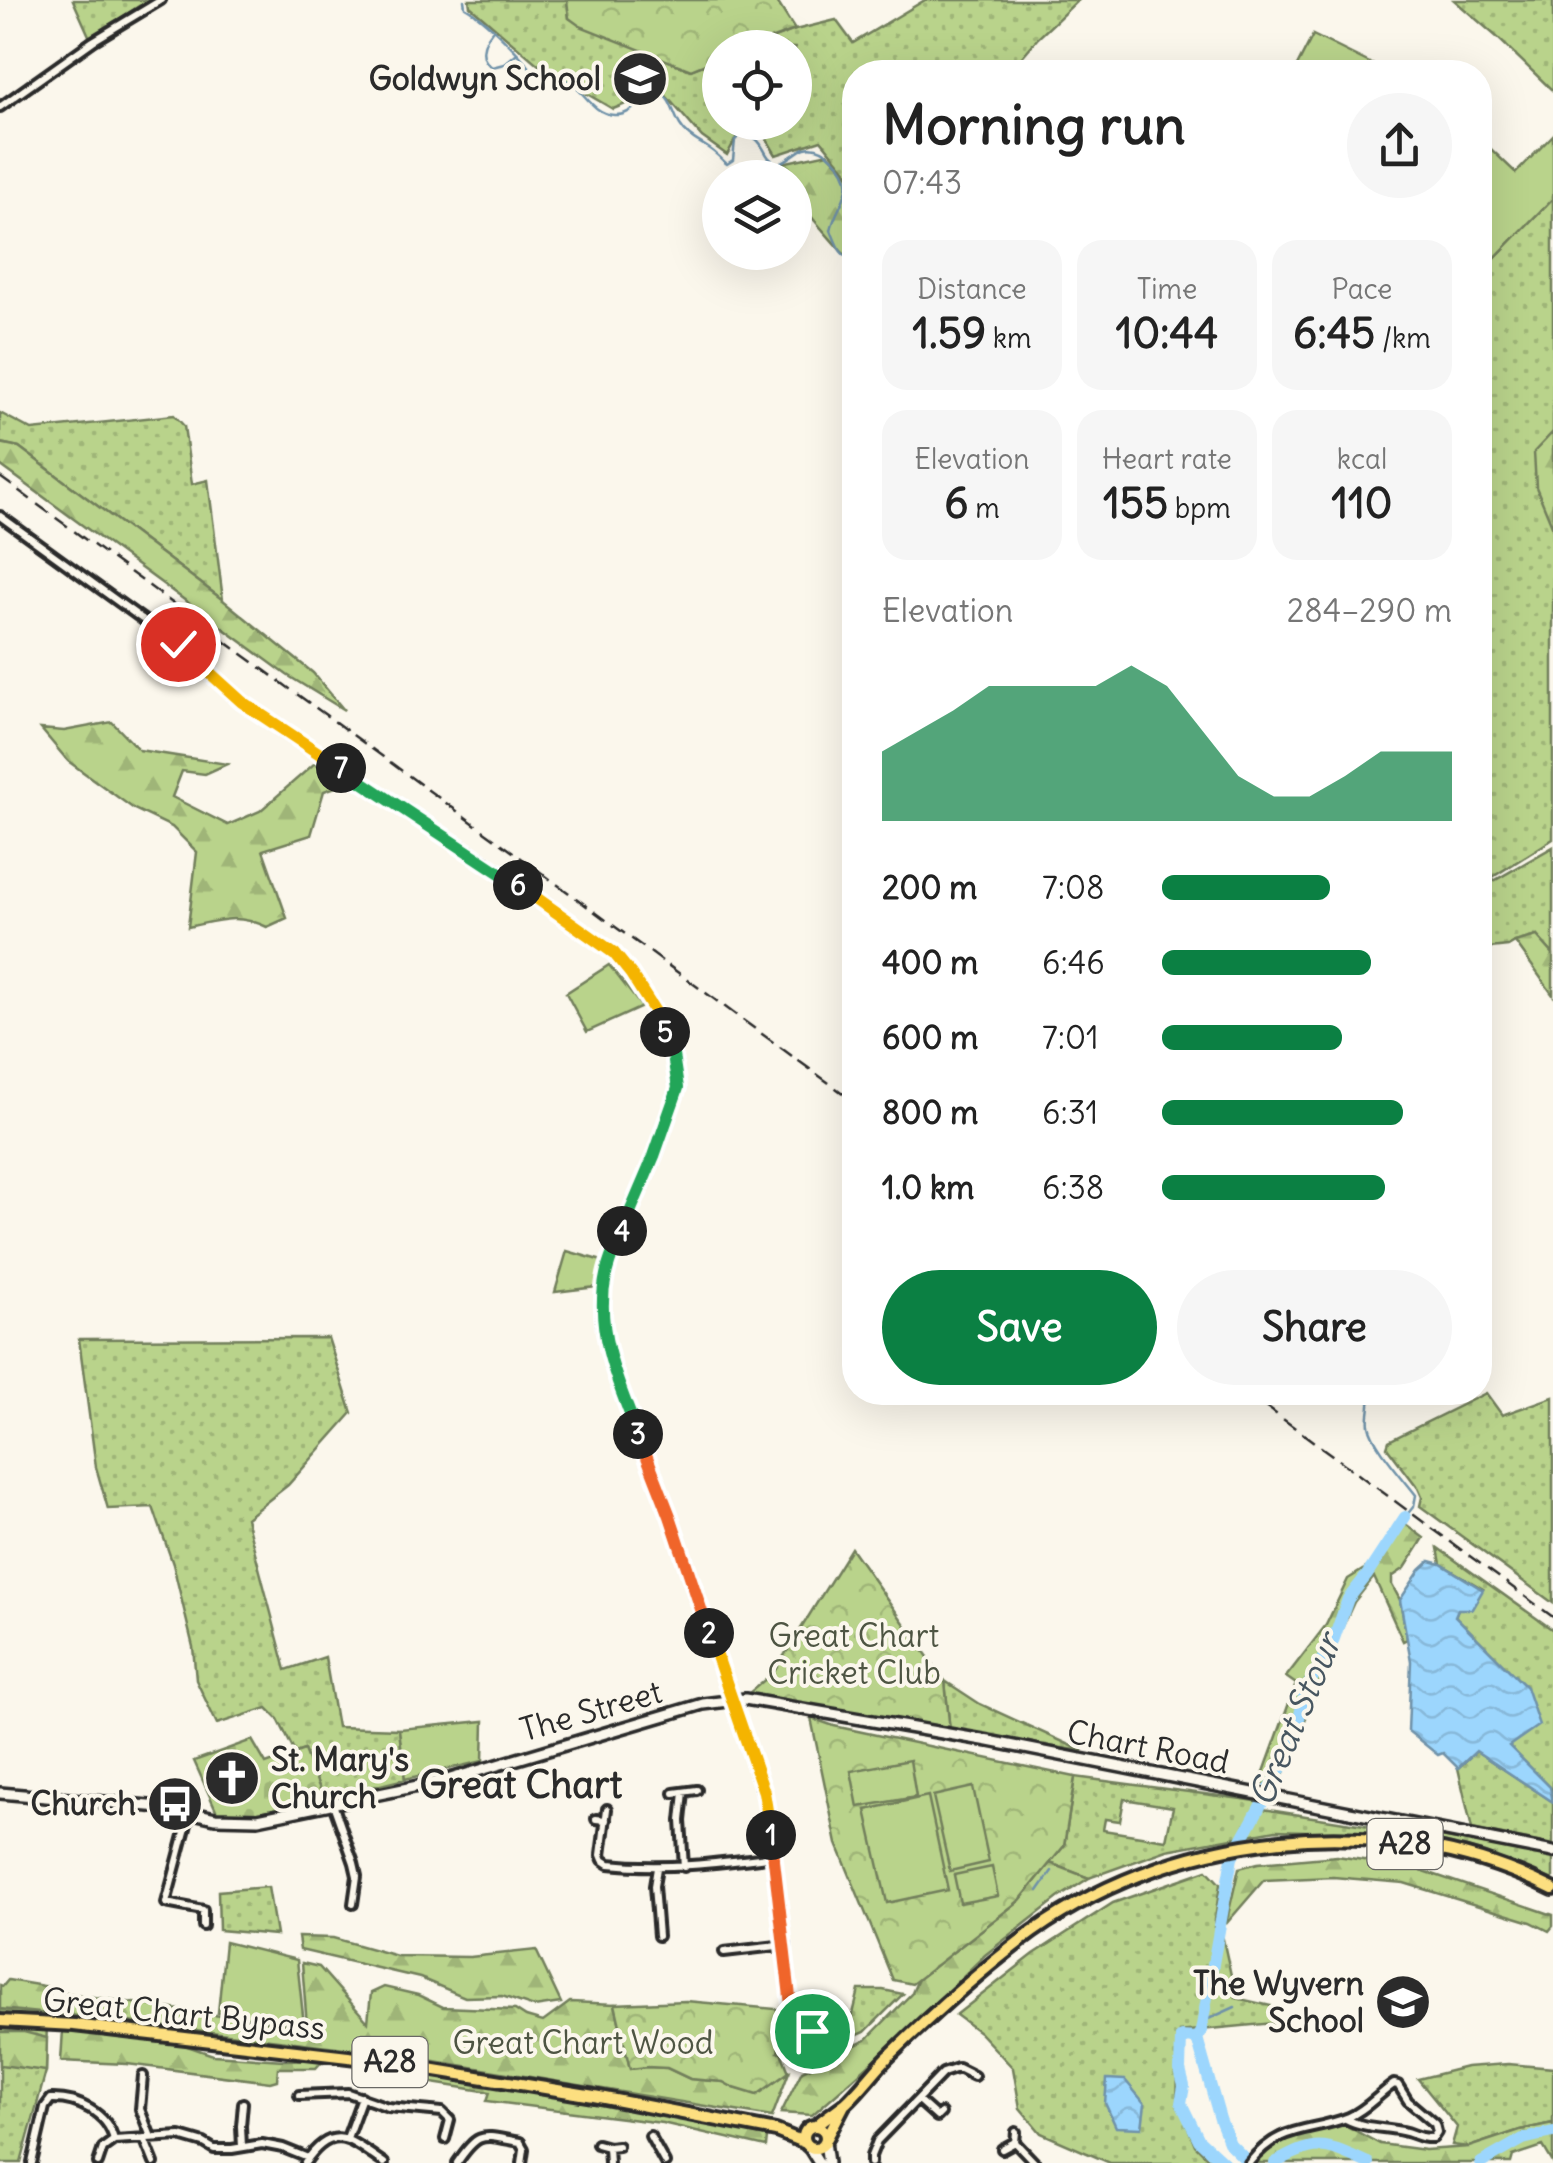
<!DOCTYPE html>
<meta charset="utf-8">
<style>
:root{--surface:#fff;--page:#f6f6f6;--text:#222;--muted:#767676;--accent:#0b8043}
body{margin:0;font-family:Delius,sans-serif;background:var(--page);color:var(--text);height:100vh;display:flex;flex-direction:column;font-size:38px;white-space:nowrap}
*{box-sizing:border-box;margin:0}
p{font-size:32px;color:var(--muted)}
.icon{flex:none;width:55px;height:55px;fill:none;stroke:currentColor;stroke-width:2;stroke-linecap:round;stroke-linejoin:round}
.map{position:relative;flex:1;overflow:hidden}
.panel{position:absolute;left:842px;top:60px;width:650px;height:1345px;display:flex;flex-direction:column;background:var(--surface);border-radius:40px;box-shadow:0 10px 40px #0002}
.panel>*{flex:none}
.controls{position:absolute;left:702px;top:30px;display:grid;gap:20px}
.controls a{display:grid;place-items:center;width:110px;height:110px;border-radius:50%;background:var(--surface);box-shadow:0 10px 40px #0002;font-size:50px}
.pin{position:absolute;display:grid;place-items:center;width:85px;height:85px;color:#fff;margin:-42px;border:5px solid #fff;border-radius:50%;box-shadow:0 2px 10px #0007}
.km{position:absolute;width:50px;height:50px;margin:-25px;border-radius:50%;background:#222;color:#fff;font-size:28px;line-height:50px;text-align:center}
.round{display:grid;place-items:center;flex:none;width:105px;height:105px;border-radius:52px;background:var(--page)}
.headline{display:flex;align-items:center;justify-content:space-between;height:170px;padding:0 40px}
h1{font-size:55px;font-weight:700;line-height:75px}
.figures{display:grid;grid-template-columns:repeat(3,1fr);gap:15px;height:170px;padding:10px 40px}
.figures div{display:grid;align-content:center;border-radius:25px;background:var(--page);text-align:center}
.figures b{font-size:42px;font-weight:700}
.figures small{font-size:28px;font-weight:400}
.figures p{font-size:28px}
.chart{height:280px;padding:20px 40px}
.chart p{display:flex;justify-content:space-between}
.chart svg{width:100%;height:180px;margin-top:10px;fill:var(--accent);opacity:.7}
.button{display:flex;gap:20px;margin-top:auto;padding:20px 40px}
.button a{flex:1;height:115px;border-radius:60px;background:var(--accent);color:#fff;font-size:40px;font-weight:700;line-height:115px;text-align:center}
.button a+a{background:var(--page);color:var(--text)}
ul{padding:0 40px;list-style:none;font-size:32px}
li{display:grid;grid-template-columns:160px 120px 1fr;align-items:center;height:75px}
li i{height:25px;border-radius:12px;background:var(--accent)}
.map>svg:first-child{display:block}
.grass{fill:url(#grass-dots);stroke:#727f5b;stroke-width:2.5;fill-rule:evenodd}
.forest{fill:url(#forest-firs);stroke:#727f5b;stroke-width:2.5}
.cemetery{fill:url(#cemetery-stones);stroke:#727f5b;stroke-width:2.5}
.park{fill:url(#park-crowns);stroke:#727f5b;stroke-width:2.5}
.garden{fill:#b9d38b;stroke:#727f5b;stroke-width:2.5}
.water{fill:url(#water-waves);stroke:#6f92a9;stroke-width:2.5}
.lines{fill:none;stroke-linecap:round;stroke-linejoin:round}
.stream{stroke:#6f92a9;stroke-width:2.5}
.river{stroke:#9cd6fd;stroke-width:12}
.minor-casing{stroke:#2b2b2b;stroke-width:14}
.tertiary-casing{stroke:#2b2b2b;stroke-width:16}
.primary-casing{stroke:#2b2b2b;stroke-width:18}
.minor{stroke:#fbf7ec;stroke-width:6}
.tertiary{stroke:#fbf7ec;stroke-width:9}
.primary{stroke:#fddf80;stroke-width:10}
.rail{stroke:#2b2b2b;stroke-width:2.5;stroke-dasharray:15 8;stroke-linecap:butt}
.split-1-casing{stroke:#fff;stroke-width:20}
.split-2-casing{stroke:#fff;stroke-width:20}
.split-3-casing{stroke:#fff;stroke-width:20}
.split-4-casing{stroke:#fff;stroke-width:20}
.split-5-casing{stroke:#fff;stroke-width:20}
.split-6-casing{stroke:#fff;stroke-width:20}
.split-7-casing{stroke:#fff;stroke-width:20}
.split-8-casing{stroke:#fff;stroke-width:20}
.split-1{stroke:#f0652b;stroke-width:12}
.split-2{stroke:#f5b400;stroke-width:12}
.split-3{stroke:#f0652b;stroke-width:12}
.split-4{stroke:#22a559;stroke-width:12}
.split-5{stroke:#22a559;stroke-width:12}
.split-6{stroke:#f5b400;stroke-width:12}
.split-7{stroke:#22a559;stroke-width:12}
.split-8{stroke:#f5b400;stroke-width:12}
.labels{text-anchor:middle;stroke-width:8;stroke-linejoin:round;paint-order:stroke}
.shield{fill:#fbf7ec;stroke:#696865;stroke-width:2.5}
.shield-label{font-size:30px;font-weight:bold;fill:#2b2b2b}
.poi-label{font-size:32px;font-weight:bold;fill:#2b2b2b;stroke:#fbf7ec;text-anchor:end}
.park-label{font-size:32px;fill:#4e5543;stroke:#fbf7ec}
.street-label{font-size:32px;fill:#2b2b2b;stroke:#fbf7ec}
.water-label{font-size:35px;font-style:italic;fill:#475660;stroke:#fbf7ec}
.quarter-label{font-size:38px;font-weight:bold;fill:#2b2b2b;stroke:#fbf7ec}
</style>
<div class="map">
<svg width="1553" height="2163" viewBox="0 0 1553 2163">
<defs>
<pattern id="grass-dots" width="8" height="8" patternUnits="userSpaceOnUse" patternTransform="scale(2.5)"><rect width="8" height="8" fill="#b9d38b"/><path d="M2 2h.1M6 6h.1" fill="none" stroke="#9fb578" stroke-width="1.8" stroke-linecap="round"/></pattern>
<pattern id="forest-firs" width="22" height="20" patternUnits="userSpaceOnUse" patternTransform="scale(2.5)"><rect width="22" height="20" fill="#b9d38b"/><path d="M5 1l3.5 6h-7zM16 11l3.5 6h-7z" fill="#9fb578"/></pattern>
<pattern id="cemetery-stones" width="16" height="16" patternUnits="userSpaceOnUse" patternTransform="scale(2.5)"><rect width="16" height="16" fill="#b9d38b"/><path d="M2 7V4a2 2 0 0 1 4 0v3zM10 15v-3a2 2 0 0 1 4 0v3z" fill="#9fb578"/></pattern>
<pattern id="park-crowns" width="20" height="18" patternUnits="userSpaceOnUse" patternTransform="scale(2.5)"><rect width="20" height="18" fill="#b9d38b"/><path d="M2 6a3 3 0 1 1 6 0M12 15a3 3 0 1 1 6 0" fill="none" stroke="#9fb578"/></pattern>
<pattern id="water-waves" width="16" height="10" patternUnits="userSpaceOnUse" patternTransform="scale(2.5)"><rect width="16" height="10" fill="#9cd6fd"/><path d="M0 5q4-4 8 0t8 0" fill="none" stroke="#87b8d9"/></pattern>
</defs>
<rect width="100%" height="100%" fill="#fbf7ec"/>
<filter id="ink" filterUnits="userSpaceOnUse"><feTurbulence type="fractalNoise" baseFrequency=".01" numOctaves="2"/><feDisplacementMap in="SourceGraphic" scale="20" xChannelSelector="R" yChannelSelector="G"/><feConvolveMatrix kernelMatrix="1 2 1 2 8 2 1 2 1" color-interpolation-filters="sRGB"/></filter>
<g filter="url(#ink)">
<!-- grass -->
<path class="grass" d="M73,0H148L90,38Z
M469,0H567L569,18L690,70L720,59V122H795V48L750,47L795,30L836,20L853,43L925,0H1078L1038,38L1009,72H855L854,180L821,140L776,155L765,136L741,129L727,155L702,137L661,90L613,109L541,67L470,6Z
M1454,0H1553V91L1498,38Z
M1553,198V839L1480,885V273Z
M0,413L32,430L174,415L184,426L192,484L208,480L223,600L19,447L0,443Z
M1553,847V954L1537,936L1515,942L1508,946L1480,949V889Z
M328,1338L352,1413L288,1485L246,1518L286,1670L325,1657L337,1727L399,1729L405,1779L324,1799L304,1750L295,1753L278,1719L267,1708L217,1724L196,1680L193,1647L173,1564L153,1507L108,1509L96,1467L79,1339Z
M1486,1393L1502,1415L1553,1397V1603L1420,1506L1422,1497L1418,1488L1387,1447L1389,1441Z
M1438,1548L1553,1630V1796L1550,1787L1509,1746L1526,1687L1455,1616L1458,1609L1483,1589L1441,1564Z
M945,1681L980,1704L1083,1751L950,1732Z
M1476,1751L1553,1802V1845L1472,1829L1458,1768Z
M1075,1777L1257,1801L1263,1809C1359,1825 1457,1838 1553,1857V1880L1485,1853L1416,1835L1276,1830L1167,1850L1089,1878L1050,1863L1064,1846ZM1124,1799L1173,1807L1166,1840L1103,1830L1105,1819L1120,1821Z
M1207,1870L1220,1884L1214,1927L1221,1930L1236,1998L1271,2006L1275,2023L1179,2032L1177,2106L1183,2115L1195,2145L1213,2163H1110L1041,2133L1020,2108L1013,2068L979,2032L956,2015L1034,1954L1113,1903Z
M268,1887L276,1935L219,1930L218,1891Z
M859,1990H883L903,1994L865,2032L819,2052L850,2026Z
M0,2010L47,2013L46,2071L21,2163H0Z
M1508,2064L1553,2068V2123L1520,2130L1469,2147L1452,2145L1457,2127L1418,2079L1466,2067Z"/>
<!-- forest -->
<path class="forest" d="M828,153L855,182V263L842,252L795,198V178L778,177L768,166Z
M1553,432V528L1536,487L1534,452Z
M0,443L19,447L223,600L313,673L344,710L287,675L0,465Z
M112,722L139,750L227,764L205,774L182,771L172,797L228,825L260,811L315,763L344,784L324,791L311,835L263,850L287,918L267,927C237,913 220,920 188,927L197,852L172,827L134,809L68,761L41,729L64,731Z
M1537,936L1553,954V995L1515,942Z
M1399,1519L1424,1538L1405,1568L1392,1577V1585L1400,1600L1407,1639L1403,1641L1374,1577L1354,1602L1338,1637L1278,1788L1260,1783L1296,1684L1286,1677L1326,1625L1348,1579L1369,1566Z
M1337,1856L1415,1868L1553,1915V1926L1549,1931L1531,1922L1404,1883L1333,1877L1264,1880L1226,1924L1239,1868L1258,1863Z
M1050,1863L1089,1878L1058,1898L985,1955L888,2048L812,2115L781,2113L802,2071L866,2040L912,1993L918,1979L1020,1900Z
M298,1937L333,1938L397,1956L470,1957L536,1950L561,2003L534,2007L502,1996L465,1997L420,1978L300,1950Z
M302,1963L319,1967L368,2022L371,1993L384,1987L418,1995L443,2007L515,2010L526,2017L543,2022L570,2002L615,2004L630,2069L647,2067L667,2068L690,2079L724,2082L735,2088L757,2094L789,2072L772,2117L386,2053L61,2014L60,1992L213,2015L307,2026Z
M8,1980L50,1987L49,2014L0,2009V1985L3,1986Z
M63,2030L176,2042L213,2055L283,2060L324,2059L316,2068H278L277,2080L270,2082L127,2064L61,2061Z
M0,2032H24L47,2038L46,2071L0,2065Z
M359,2061L683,2119L767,2137L766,2147L662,2123L487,2101L490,2092L356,2071Z
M1553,2123V2163L1543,2146L1513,2156L1511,2163H1254C1270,2135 1314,2131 1343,2124L1380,2144L1425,2150L1469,2147L1520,2130Z"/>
<!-- cemetery -->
<path class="cemetery" d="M252,1740L266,1764L304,1750L324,1799C288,1807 254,1817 217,1812L194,1761Z"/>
<!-- park -->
<path class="park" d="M567,0H776L795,30L748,47L720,48V58L691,70L580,26L569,18Z
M851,1548L945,1681L950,1732L748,1694L774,1672Z
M811,1718L834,1726L1075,1777L1064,1846L1020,1900L912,1984L893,1980L837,1844Z
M686,2001L787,2010L778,2052H781L789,2072L757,2095L734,2088L723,2082L690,2079L667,2068L647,2067L630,2069L615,2004Z"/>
<!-- garden -->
<path class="garden" d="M1313,35L1388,72H1294Z
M1553,135V198L1480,273V150L1491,149L1516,173Z
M609,965L642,1007L587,1032L566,993Z
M567,1251L602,1261L596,1287L555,1292Z
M484,1721L483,1761L405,1779L399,1729Z
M910,1760L916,1797L858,1807L851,1771Z
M973,1787L989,1862L950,1871L933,1796Z
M928,1796L948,1890L887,1903L866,1810Z
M992,1867L998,1896L960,1903L954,1875Z
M225,1942L297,1960L304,2025L218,2013Z"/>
<!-- water -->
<path class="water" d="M1430,1561L1441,1564L1483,1590L1472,1609H1458L1455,1616L1526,1687L1539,1725L1509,1746L1550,1787L1553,1802L1476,1751L1458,1768L1443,1753L1438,1755L1408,1731L1411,1661L1400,1600L1420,1570Z
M1107,2079L1125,2080L1145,2104L1142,2128L1116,2127L1105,2103Z"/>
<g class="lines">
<!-- stream -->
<path class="stream" d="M464,0L465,7C483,17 525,58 535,75C583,68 582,113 614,115C636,117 646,88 660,93C671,97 674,116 680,125C689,140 704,143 716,154C720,157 723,161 727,164L733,160L735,140L743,133C769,140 759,156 778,164C789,160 798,150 805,148C816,145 826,151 834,159C863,187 837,201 831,230C836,242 840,259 855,259
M492,31C483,42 478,58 492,67L504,64L516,54
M1369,1392C1373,1404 1367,1413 1369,1425C1372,1444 1404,1479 1416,1495L1414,1506L1405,1517
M1038,1891L1052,1871
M1201,2031L1204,2021L1235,2007"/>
<!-- river -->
<path class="river" d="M1197,2038L1220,2119L1230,2144L1249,2163
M1224,2163L1199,2140L1181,2103L1184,2086L1180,2070L1181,2037L1197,2038L1201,2031L1232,1858L1286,1759L1295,1738L1305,1691L1332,1644L1348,1599L1367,1575L1405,1517
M1275,2163C1318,2138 1325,2144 1368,2163
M1481,2163L1523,2139L1553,2132"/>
<!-- minor casing -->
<g class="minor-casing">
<path id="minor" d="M0,107L93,41L161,0
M0,516L178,645L242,703L484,861L614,953L631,974L659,1018L672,1049L678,1088L655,1157L622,1229L606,1273L602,1299V1324L617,1382L670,1515L767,1805L791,2005L797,2029L791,2039V2045L799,2052H809L816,2042L814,2034L806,2028L797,2029
M684,1792L681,1821L684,1867
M674,1793L697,1790
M333,1804L354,1863L357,1876L353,1904
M607,1809L601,1855L603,1860L609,1864C665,1870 719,1863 774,1856
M190,1813L166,1903L203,1910V1926
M596,1819L606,1820
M657,1868L654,1886L658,1936
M724,1952L786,1945
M143,2076L140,2109L151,2137
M299,2095L348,2093L388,2107L442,2112L450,2120L445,2139
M918,2100L937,2117L941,2113
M650,2136L665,2163
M144,2138L154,2163
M347,2138L362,2097
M1015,2142L1035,2163
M597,2144L608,2147
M242,2147L241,2126L243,2103
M1002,2149L1015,2142L1016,2132
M32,2163L45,2107L51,2099C77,2098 108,2113 114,2140
M98,2163L103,2148L114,2140L180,2136L204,2143L214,2149H232L262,2144L283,2148L308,2158
M305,2163C334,2120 352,2142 384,2163
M457,2163C480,2129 483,2136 520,2142L524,2149L522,2163
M609,2163L608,2147L618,2146
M871,2163V2156L877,2141L943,2073L958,2068L974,2076
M1249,2163C1281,2123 1309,2133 1349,2117C1366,2110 1379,2094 1394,2084L1398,2085L1408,2101L1435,2124L1437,2132L1433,2138C1418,2139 1415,2133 1402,2131C1383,2127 1363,2128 1346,2119"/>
</g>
<!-- tertiary casing -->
<g class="tertiary-casing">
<path id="tertiary" d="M0,1793L172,1808L215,1818L258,1819L447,1780L703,1704L745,1699L989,1741L1553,1852
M825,2142L828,2163
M809,2147L819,2163"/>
</g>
<!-- primary casing -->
<g class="primary-casing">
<path id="primary" d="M0,2021L74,2025L374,2060L594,2096L776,2131L806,2143
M804 2137a11 11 0 1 1 22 0a11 11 0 1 1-22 0Z
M816,2126C825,2117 836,2111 846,2103C861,2089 873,2072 887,2058C929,2017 972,1978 1019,1942C1167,1829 1385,1804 1553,1889
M827,2138L844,2105"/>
</g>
<!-- minor -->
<use href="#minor" class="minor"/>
<!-- tertiary -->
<use href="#tertiary" class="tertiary"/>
<!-- primary -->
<use href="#primary" class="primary"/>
<!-- rail -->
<path class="rail" d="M0,477L855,1102
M1246,1392L1553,1617"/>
</g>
</g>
<g class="lines" filter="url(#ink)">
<!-- split-1 casing -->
<g class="split-1-casing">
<path id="split-1" d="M771,1835L792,2014L797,2029L806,2028L812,2031"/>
</g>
<!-- split-2 casing -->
<g class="split-2-casing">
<path id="split-2" d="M709,1633L764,1792L771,1835"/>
</g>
<!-- split-3 casing -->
<g class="split-3-casing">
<path id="split-3" d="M638,1434L670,1516L709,1633"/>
</g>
<!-- split-4 casing -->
<g class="split-4-casing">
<path id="split-4" d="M622,1231C616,1245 609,1260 606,1275C594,1330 618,1384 638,1434"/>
</g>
<!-- split-5 casing -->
<g class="split-5-casing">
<path id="split-5" d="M622,1231L654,1156L678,1088L672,1049L665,1032"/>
</g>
<!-- split-6 casing -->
<g class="split-6-casing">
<path id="split-6" d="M518,885L614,953L631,974L659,1018L665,1032"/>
</g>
<!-- split-7 casing -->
<g class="split-7-casing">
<path id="split-7" d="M341,768L518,885"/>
</g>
<!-- split-8 casing -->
<g class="split-8-casing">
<path id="split-8" d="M178,644L242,702L341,768"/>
</g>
<!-- split-1 -->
<use href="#split-1" class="split-1"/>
<!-- split-2 -->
<use href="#split-2" class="split-2"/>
<!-- split-3 -->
<use href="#split-3" class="split-3"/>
<!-- split-4 -->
<use href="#split-4" class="split-4"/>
<!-- split-5 -->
<use href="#split-5" class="split-5"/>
<!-- split-6 -->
<use href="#split-6" class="split-6"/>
<!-- split-7 -->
<use href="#split-7" class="split-7"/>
<!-- split-8 -->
<use href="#split-8" class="split-8"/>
</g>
<!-- icons -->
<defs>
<g id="school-disc" transform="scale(2.875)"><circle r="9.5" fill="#2b2b2b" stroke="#fbf7ec"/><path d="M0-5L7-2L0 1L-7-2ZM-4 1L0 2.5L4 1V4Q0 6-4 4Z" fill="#fff"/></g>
<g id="church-disc" transform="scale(2.875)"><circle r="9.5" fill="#2b2b2b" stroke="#fbf7ec"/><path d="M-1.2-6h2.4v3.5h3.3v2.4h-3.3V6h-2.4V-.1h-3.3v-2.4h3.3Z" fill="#fff"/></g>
<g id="bus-disc" transform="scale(2.875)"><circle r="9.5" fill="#2b2b2b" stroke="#fbf7ec"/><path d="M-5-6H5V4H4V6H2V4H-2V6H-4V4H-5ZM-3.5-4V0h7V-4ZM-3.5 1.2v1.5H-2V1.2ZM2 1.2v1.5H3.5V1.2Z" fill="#fff"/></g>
</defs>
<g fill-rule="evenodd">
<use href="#school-disc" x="640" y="79"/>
<use href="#church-disc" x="232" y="1778"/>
<use href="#bus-disc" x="175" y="1804"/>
<use href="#school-disc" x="1403" y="2002"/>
</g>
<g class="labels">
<!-- shield labels -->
<g class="shield">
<rect x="1367.5" y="1819" width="75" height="50" rx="8"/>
<rect x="352.5" y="2037" width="75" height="50" rx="8"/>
</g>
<g class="shield-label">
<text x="1405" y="1854">A28</text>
<text x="390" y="2072">A28</text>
</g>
<!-- poi labels -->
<g class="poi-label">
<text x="601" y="90">Goldwyn School</text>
<text x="271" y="1771" text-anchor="start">St. Mary's<tspan x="271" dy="37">Church</tspan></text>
<text x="136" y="1815">Church</text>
<text x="1364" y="1995">The Wyvern<tspan x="1364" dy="37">School</tspan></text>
</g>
<!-- park labels -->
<g class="park-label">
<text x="854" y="1647">Great Chart<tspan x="854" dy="37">Cricket Club</tspan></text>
<text x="583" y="2054">Great Chart Wood</text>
</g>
<!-- street labels -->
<g class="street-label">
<text transform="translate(591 1711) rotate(-16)" y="11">The Street</text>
<text transform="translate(1148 1747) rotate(11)" y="11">Chart Road</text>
<text transform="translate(184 2014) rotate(6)" y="11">Great Chart Bypass</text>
</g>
<!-- water labels -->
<g class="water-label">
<text transform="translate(1295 1720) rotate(-67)" y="12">Great Stour</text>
</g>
<!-- quarter labels -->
<g class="quarter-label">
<text x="521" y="1798">Great Chart</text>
</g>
</g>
</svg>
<div class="controls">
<a><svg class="icon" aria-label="locate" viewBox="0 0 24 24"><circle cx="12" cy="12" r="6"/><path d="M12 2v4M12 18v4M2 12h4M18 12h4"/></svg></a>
<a><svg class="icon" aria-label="layers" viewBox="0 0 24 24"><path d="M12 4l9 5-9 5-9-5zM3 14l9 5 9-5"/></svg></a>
</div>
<div class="pin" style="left:812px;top:2031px;background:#1e9e55"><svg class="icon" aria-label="arrive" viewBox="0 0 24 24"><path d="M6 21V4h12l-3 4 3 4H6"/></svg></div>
<div class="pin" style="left:178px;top:644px;background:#d93025"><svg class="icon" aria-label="check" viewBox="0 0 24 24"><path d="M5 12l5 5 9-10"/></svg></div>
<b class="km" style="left:771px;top:1835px">1</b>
<b class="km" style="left:709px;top:1633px">2</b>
<b class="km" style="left:638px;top:1434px">3</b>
<b class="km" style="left:622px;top:1231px">4</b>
<b class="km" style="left:665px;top:1032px">5</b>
<b class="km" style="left:518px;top:885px">6</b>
<b class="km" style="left:341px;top:768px">7</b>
<section class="panel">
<div class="headline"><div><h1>Morning run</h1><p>07:43</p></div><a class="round"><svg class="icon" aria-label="share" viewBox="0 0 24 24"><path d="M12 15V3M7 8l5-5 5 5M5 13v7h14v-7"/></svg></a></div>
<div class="figures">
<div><p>Distance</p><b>1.59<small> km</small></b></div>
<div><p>Time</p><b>10:44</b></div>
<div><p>Pace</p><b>6:45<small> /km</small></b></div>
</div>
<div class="figures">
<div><p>Elevation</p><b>6<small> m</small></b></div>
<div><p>Heart rate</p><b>155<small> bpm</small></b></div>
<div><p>kcal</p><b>110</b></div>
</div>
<div class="chart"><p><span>Elevation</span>284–290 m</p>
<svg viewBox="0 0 160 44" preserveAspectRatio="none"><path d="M0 44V27L10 22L20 17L30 11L40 11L50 11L60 11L70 6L80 11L90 22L100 33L110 38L120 38L130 33L140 27L150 27L160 27V44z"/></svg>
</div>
<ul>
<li><b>200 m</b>7:08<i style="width:58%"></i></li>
<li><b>400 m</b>6:46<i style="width:72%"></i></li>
<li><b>600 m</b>7:01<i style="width:62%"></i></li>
<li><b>800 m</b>6:31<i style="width:83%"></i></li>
<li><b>1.0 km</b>6:38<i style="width:77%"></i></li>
</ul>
<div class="button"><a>Save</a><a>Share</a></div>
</section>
</div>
